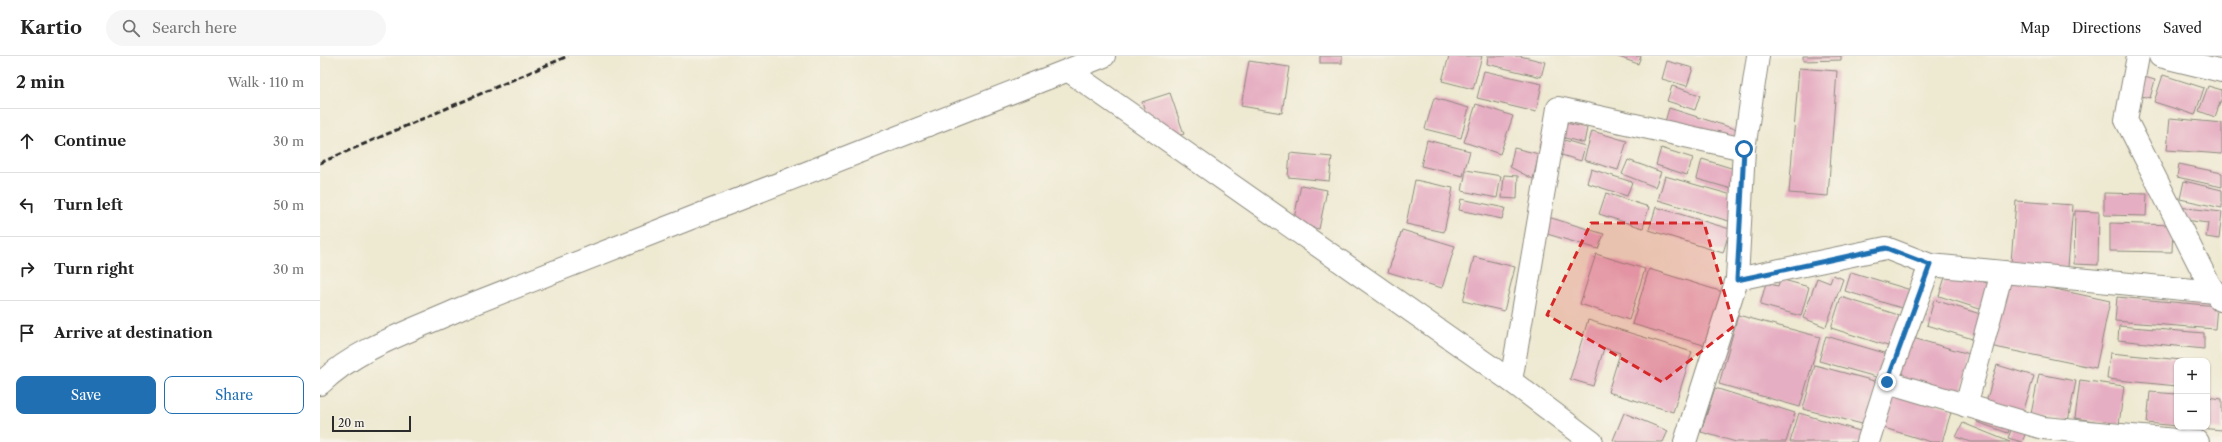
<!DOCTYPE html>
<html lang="en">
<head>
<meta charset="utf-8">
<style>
	:root { --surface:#fff; --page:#f6f6f6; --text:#222; --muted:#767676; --line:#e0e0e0; --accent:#1f6fb2 }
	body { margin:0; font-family:"Libre Caslon Text",serif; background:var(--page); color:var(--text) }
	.controls { position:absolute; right:12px; bottom:12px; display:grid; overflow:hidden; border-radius:8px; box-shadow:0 1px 3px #0004 }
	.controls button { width:36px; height:36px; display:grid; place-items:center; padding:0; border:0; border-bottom:1px solid var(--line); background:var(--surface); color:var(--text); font:20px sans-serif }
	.scale { position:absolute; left:12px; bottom:10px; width:79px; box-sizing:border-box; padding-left:4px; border:2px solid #2b2b2b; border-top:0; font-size:11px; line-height:14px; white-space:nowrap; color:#2b2b2b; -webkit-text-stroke:3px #f7f3e8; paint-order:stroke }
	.stop { position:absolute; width:12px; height:12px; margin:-9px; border:3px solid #1f6fb2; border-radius:50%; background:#fff }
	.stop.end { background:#1f6fb2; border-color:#fff; box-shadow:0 1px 4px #0008 }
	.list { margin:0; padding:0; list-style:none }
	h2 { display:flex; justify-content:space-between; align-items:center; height:52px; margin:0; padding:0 16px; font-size:17px }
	h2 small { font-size:13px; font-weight:400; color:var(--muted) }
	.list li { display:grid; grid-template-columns:26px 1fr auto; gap:12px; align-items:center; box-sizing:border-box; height:64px; padding:0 16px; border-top:1px solid var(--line) }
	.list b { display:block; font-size:15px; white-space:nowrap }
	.list em { font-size:13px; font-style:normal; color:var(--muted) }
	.actions { display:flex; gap:8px; padding:12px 16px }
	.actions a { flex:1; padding:9px 0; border:1px solid var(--accent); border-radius:8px; text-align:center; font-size:14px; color:var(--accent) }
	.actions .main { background:var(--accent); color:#fff }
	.icon { flex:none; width:22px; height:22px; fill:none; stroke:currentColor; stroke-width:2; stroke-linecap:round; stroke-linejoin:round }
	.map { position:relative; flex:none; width:1902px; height:386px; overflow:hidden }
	header { display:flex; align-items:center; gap:24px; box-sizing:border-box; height:56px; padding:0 20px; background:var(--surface); border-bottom:1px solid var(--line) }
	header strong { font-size:19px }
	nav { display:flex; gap:22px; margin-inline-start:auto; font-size:14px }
	.search { width:280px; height:36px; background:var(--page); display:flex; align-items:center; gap:10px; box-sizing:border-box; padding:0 14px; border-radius:22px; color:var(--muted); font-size:15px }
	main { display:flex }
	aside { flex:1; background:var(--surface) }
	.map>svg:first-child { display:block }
</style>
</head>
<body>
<header>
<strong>Kartio</strong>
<div class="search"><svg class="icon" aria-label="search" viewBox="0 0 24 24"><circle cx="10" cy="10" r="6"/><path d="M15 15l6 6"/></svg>Search here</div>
<nav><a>Map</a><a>Directions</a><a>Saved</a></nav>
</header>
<main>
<aside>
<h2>2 min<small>Walk · 110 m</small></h2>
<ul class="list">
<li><svg class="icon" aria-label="ahead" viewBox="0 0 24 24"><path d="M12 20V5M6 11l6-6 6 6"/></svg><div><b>Continue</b></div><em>30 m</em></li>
<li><svg class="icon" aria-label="left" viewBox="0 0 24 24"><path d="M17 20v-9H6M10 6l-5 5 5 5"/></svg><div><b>Turn left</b></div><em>50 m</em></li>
<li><svg class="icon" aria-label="right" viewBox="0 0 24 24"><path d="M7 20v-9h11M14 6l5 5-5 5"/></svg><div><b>Turn right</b></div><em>30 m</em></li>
<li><svg class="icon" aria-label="arrive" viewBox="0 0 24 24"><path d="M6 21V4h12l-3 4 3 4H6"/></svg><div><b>Arrive at destination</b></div></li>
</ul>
<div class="actions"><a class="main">Save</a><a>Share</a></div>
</aside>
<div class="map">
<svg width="1902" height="386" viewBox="0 0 1902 386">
	<rect width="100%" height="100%" fill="#f7f3e8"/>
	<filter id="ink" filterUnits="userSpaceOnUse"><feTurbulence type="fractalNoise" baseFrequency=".025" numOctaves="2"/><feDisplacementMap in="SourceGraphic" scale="8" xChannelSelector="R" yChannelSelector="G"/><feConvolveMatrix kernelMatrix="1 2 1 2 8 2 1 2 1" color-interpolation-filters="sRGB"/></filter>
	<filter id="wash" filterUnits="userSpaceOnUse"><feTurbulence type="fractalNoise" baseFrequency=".012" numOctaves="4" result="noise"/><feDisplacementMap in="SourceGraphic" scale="16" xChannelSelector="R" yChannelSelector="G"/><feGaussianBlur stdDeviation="0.9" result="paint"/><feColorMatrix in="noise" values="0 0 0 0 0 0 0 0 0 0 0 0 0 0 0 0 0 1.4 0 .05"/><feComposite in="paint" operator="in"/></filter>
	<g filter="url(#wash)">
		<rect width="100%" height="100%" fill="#eee9d1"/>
		<g id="blocks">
			<g fill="#e6aec2">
				<rect x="1000" y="0" width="22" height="7"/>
				<path d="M1129 0H1162L1153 33 1122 25Z"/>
				<path d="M1168 0H1200L1225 6 1221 21 1167 8Z"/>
				<path d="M1296 0H1321L1318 8Z"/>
				<path d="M1483 0H1521V4L1483 5Z"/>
				<path d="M929 5 969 11 962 57 921 50Z"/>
				<path d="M1347 5 1373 12 1367 30 1342 23Z"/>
				<path d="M1479 12 1517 15 1508 140 1469 137Z"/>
				<path d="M1164 15 1222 28 1216 56 1157 42Z"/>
				<path d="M1814 18 1835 24 1830 42 1809 37Z"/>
				<path d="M1843 19 1884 32 1875 59 1834 46Z"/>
				<path d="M1352 30 1380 39 1375 54 1347 45Z"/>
				<path d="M1888 30 1902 34V41L1895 61 1879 55Z"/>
				<path d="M850 37 864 78 836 87 822 46Z"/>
				<path d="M1114 42 1149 52 1141 82 1105 73Z"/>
				<path d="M1156 48 1193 60 1180 98 1144 86Z"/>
				<path d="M1349 52 1425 76 1420 90 1345 66Z"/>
				<path d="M1850 62 1902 67V98L1847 94Z"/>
				<path d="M1230 63 1267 72 1264 87 1226 77Z"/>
				<path d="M1272 75 1307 85 1298 114 1264 104Z"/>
				<path d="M1223 78 1265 90 1261 105 1219 92Z"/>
				<path d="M1107 84 1150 95 1143 120 1101 110Z"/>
				<path d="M1194 92 1219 98 1213 123 1190 111Z"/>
				<path d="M1341 92 1373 102 1367 119 1336 109Z"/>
				<path d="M970 97 1012 101 1009 125 968 121Z"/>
				<path d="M1382 103 1424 116 1419 135 1377 123Z"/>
				<path d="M1308 104 1341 116 1335 131 1302 118Z"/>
				<path d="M1859 108 1902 117V131L1857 121Z"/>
				<path d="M1271 113 1312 126 1307 140 1267 127Z"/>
				<path d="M1146 114 1181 120 1177 142 1142 135Z"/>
				<path d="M1184 119 1198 120 1197 143 1182 142Z"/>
				<path d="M1345 120 1419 141 1412 166 1338 144Z"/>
				<path d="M1095 124 1133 132 1124 176 1086 168Z"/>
				<path d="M1864 125 1902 134V152L1860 143Z"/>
				<path d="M981 129 1007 134 999 173 973 167Z"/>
				<path d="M1286 137 1329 151 1323 172 1279 158Z"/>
				<path d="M1784 137 1827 138 1826 160 1784 159Z"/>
				<path d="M1141 143 1185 152 1182 163 1139 154Z"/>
				<path d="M1696 145 1753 149 1748 211 1691 206Z"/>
				<path d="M1336 151 1410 173 1403 197 1329 174Z"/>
				<path d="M1858 151 1902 156 1899 183 1886 181 1888 167 1857 163Z"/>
				<path d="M1755 155 1779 156 1778 209 1754 208Z"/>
				<path d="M1215 157 1284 178 1278 193 1210 173Z"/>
				<path d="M1790 167 1853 169 1852 196 1790 195Z"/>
				<path d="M1082 174 1135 190 1122 232 1068 216Z"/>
				<path d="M1276 198 1325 213 1309 264 1260 248Z"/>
				<path d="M1154 201 1195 211 1184 255 1143 245Z"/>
				<path d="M1329 213 1403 236 1387 290 1312 268Z"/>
				<path d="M1627 215 1674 229 1666 255 1619 240Z"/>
				<path d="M1531 216 1591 234 1585 253 1525 235Z"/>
				<path d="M1513 219 1523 223 1506 271 1483 262 1497 222 1510 227Z"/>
				<path d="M1685 222 1790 245 1776 312 1670 290Z"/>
				<path d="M1460 223 1489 231 1481 260 1440 249 1446 227 1458 230Z"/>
				<path d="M1521 241 1585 261 1574 292 1511 272Z"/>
				<path d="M1797 241 1897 250 1895 273 1795 265Z"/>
				<path d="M1614 244 1667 260 1659 285 1607 269Z"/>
				<path d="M1418 259 1500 281 1480 351 1399 328Z"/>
				<path d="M1268 264 1372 296 1353 356 1288 336 1300 297 1284 292 1273 330 1250 323Z"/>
				<path d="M1799 270 1884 277V293L1798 284Z"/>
				<path d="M1582 279 1653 299 1640 341 1570 320Z"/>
				<path d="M1506 280 1568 298 1560 322 1499 305Z"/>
				<path d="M1790 297 1862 304 1857 305V330L1787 323Z"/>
				<path d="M1495 309 1558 326 1546 369 1483 353Z"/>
				<path d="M1677 309 1714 320 1703 357 1666 346Z"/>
				<path d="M1719 318 1756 325 1748 365 1711 358Z"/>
				<path d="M1760 324 1804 330 1799 369 1755 362Z"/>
				<path d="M1395 332 1475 357 1466 386H1416L1381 376Z"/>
				<path d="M1566 333 1632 353 1622 386H1611L1554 369Z"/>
				<path d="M1830 336 1857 338V370L1827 367Z"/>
				<path d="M1887 341 1902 343V374L1878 372 1887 371Z"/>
				<path d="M1662 352 1693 363 1688 377 1657 366Z"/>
				<path d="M1304 357 1348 375 1343 386H1298L1293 384Z"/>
				<path d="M1479 357 1553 379 1551 386H1470Z"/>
				<path d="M1696 362 1710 367 1702 386 1688 382Z"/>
				<path d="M1643 367 1690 386H1650L1636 381Z"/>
			</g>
		</g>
	</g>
	<g filter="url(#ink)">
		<use href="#blocks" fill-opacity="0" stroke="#8c8a7e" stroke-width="1"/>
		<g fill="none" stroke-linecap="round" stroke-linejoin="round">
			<g stroke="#8c8a7e" stroke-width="24">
				<g id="street">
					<path d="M1818 0 1806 64 1888 226 1900 244"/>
					<path d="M1840 0 1902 15"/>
					<path d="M1417 223 1566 192 1610 209"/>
					<path d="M1191 325 1238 52 1424 93"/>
					<path d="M1646 350 1682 216"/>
					<path d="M1365 386 1417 223 1424 93 1438 0"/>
					<path d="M1548 386 1567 326"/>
					<path d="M1878 386 1723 372 1567 326 1610 209 1895 236"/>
				</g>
			</g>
			<g stroke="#8c8a7e" stroke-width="24">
				<path id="secondary" d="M749 15 1191 325 1272 386"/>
			</g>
			<g stroke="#8c8a7e" stroke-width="24">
				<path id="highway" d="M0 328C38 291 94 274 142 252L784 0"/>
			</g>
			<use href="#street" stroke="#fff" stroke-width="22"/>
			<use href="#secondary" stroke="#fff" stroke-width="22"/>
			<use href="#highway" stroke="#fff" stroke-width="22"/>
			<path stroke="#2b2b2b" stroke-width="3" stroke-dasharray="6 3" stroke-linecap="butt" d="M0 107 248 0"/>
		</g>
	</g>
	<g fill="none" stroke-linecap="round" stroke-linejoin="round" filter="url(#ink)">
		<path stroke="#1f6fb2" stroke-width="5" d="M1424 93 1417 224 1566 192 1610 209 1567 326"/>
	</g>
	<path fill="#d62828" fill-opacity="0.2" stroke="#d62828" stroke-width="3" stroke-dasharray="8 5" stroke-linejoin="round" d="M1271 167H1384L1414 270 1342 326 1227 259Z"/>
</svg>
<div class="controls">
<button>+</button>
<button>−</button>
</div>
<div class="scale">20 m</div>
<div class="stop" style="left:1424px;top:93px"></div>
<div class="stop end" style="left:1567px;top:326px"></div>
</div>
</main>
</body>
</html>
